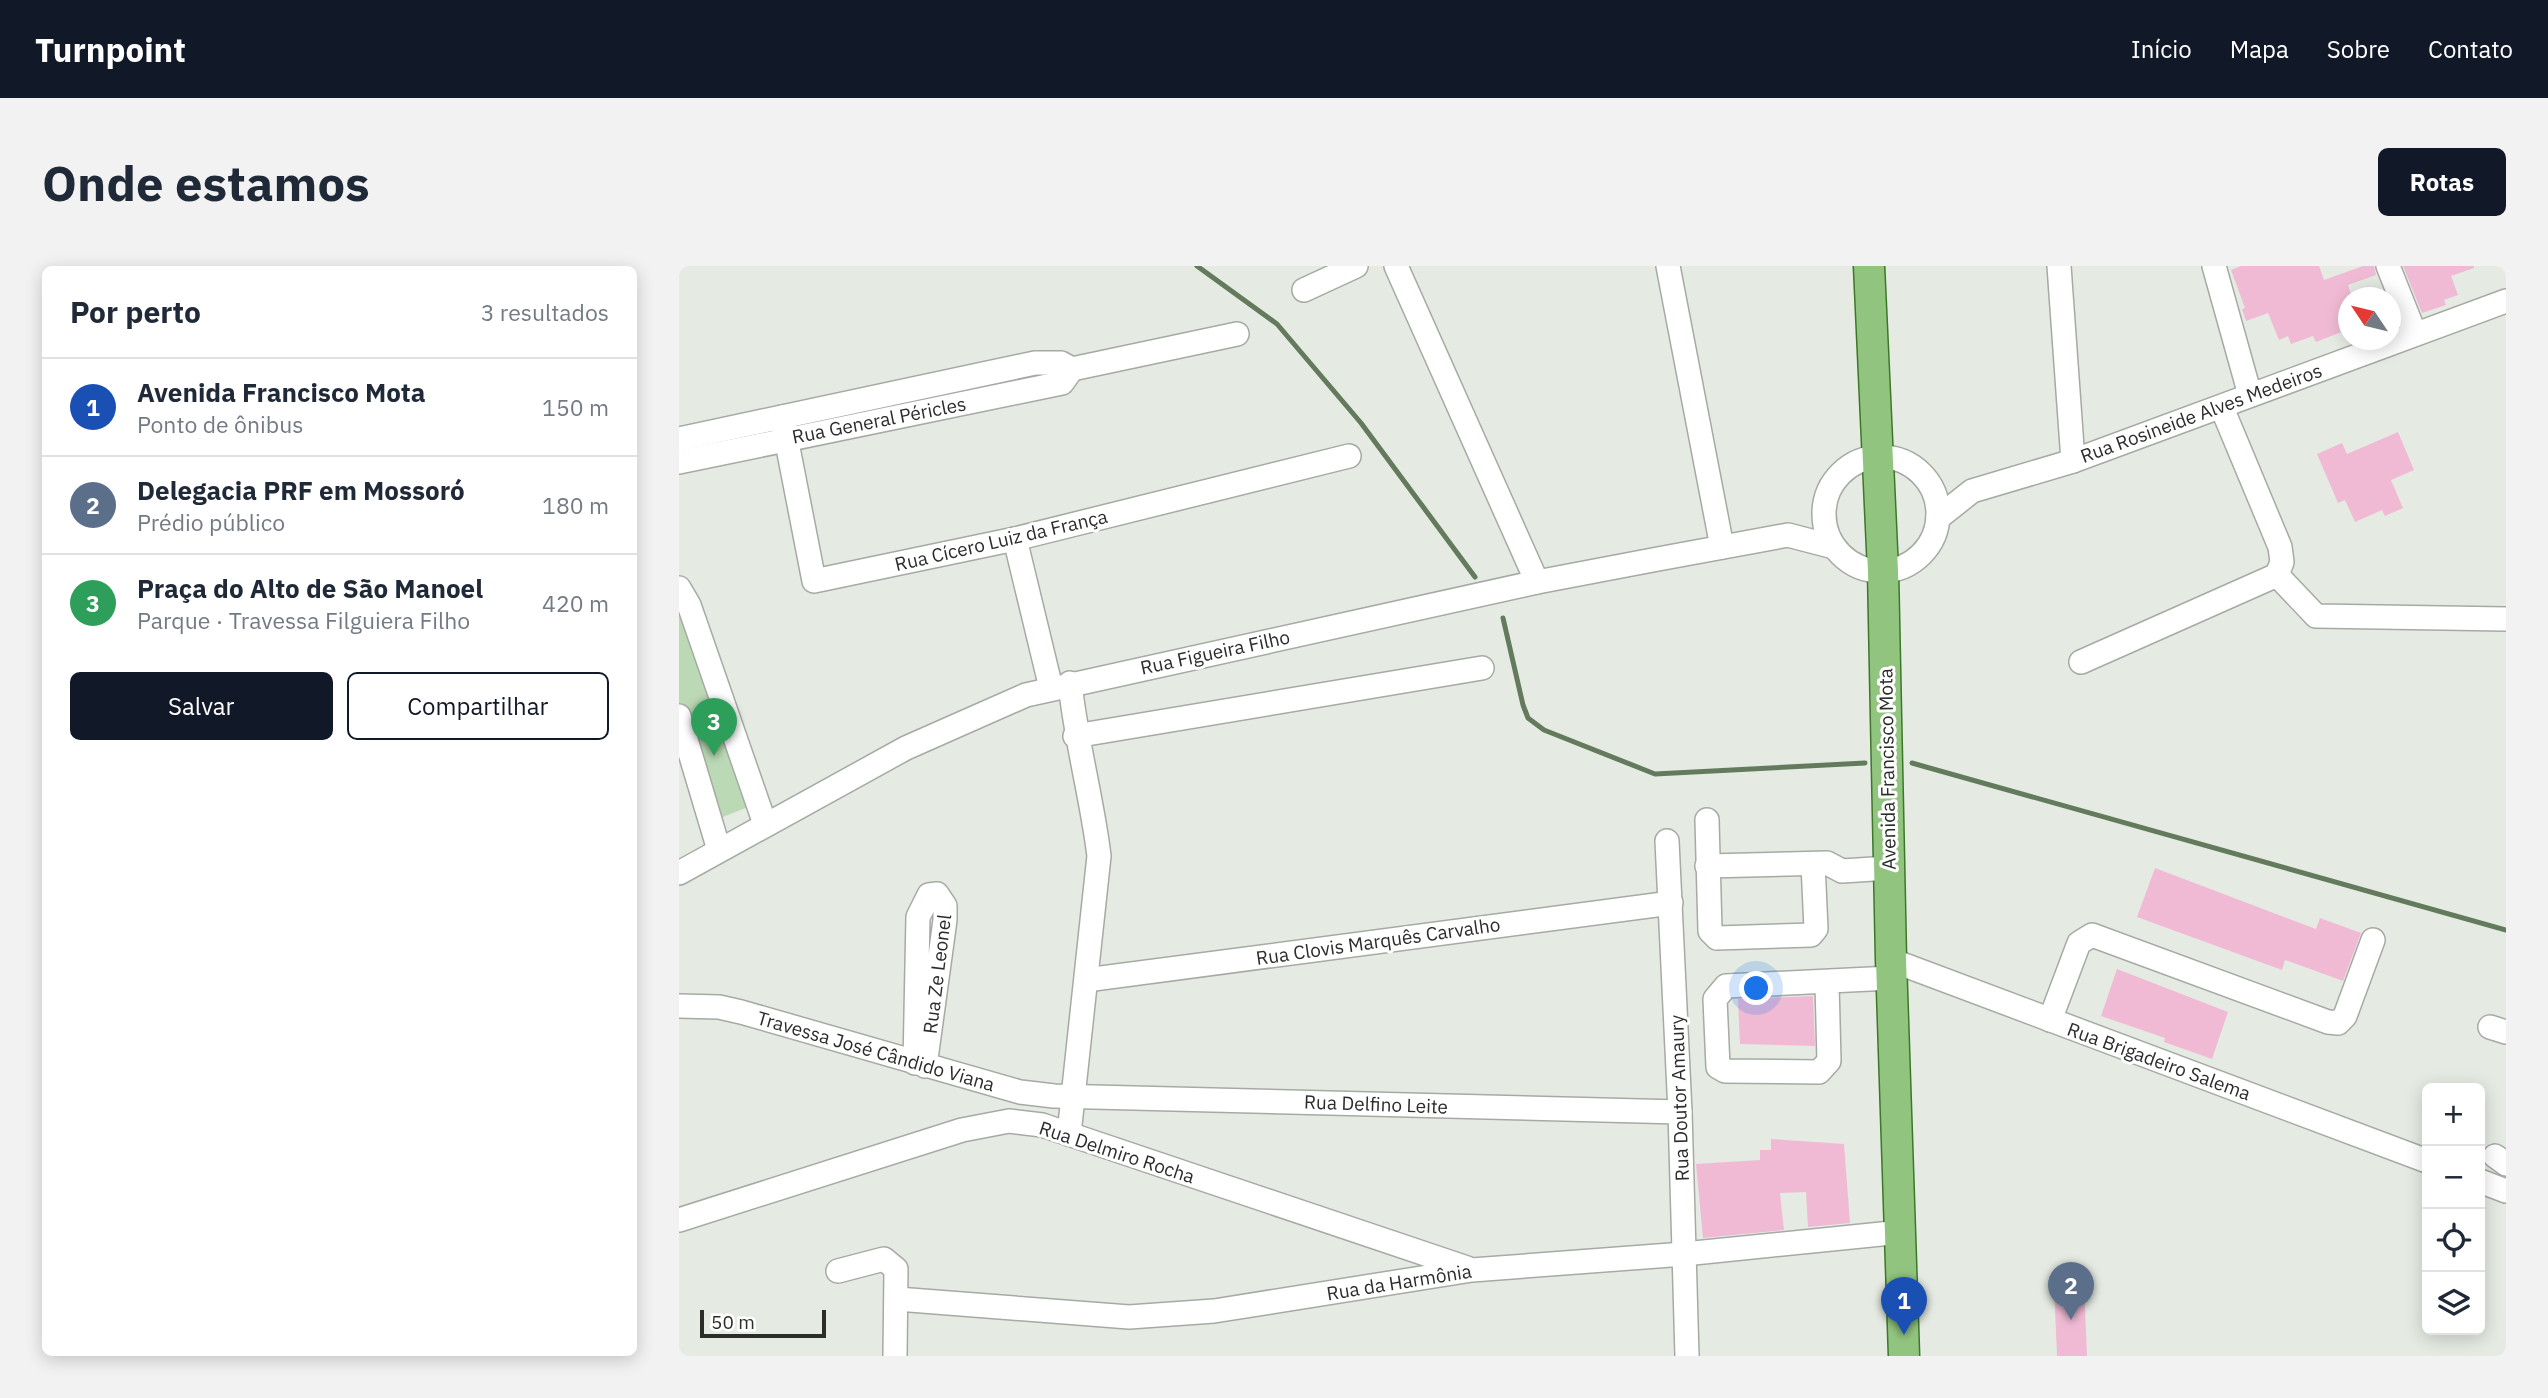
<!DOCTYPE html>
<html lang="pt">
<head>
<meta charset="utf-8">
<style>
	:root { --surface:#fff; --page:#f2f2f3; --text:#1f2937; --muted:#747a83; --line:#e0e1e3; --accent:#111827 }
	body { margin:0; font-family:"IBM Plex Sans",sans-serif; background:var(--page); color:var(--text) }
	.controls { position:absolute; right:21px; bottom:21px; display:grid; overflow:hidden; border-radius:10px; box-shadow:0 4px 18px #0003 }
	.controls button { width:63px; height:63px; display:grid; place-items:center; padding:0; border:0; border-bottom:2px solid var(--line); background:var(--surface); color:var(--text); font:35px sans-serif }
	.compass { position:absolute; left:1659px; top:21px; width:63px; height:63px; border-radius:50%; background:var(--surface); box-shadow:0 4px 18px #0003; rotate:305deg }
	.scale { position:absolute; left:21px; bottom:18px; width:126px; box-sizing:border-box; padding-left:7px; border:4px solid #2a2d2a; border-top:0; font-size:19px; line-height:24px; white-space:nowrap; color:#2a2d2a; -webkit-text-stroke:5px #fff; paint-order:stroke }
	.you { position:absolute; left:1078px; top:723px; width:24px; height:24px; margin:-18px; border:5px solid #fff; border-radius:50%; background:#1a73e8; box-shadow:0 0 0 10px #1a73e833 }
	.badge { display:grid; place-items:center; width:46px; height:46px; border-radius:50%; background:var(--accent); color:#fff; font-size:23px; font-weight:700 }
	.pin { position:absolute; translate:-50% -58px; filter:drop-shadow(0 2px 4px #0008) }
	.pin::after { content:''; position:absolute; top:37px; width:24px; height:21px; background:inherit; clip-path:polygon(0 0,100% 0,50% 100%) }
	.list { margin:0; padding:0; list-style:none }
	h2 { display:flex; justify-content:space-between; align-items:center; height:91px; margin:0; padding:0 28px; font-size:30px }
	h2 small { font-size:23px; font-weight:400; color:var(--muted) }
	.list li { display:grid; grid-template-columns:46px 1fr auto; gap:21px; align-items:center; box-sizing:border-box; height:98px; padding:0 28px; border-top:2px solid var(--line) }
	.list b { display:block; font-size:26px; white-space:nowrap }
	.list p { margin:0; font-size:23px; white-space:nowrap; color:var(--muted) }
	.list em { font-size:23px; font-style:normal; color:var(--muted) }
	.actions { display:flex; gap:14px; padding:21px 28px }
	.actions a { flex:1; padding:16px 0; border:2px solid var(--accent); border-radius:10px; text-align:center; font-size:24px; color:var(--accent) }
	.actions .main { background:var(--accent); color:#fff }
	.icon { flex:none; width:38px; height:38px; fill:none; stroke:currentColor; stroke-width:2; stroke-linecap:round; stroke-linejoin:round }
	.map { position:relative; flex:none; width:1827px; height:1090px; overflow:hidden; border-radius:10px }
	header { display:flex; align-items:center; gap:42px; box-sizing:border-box; height:98px; padding:0 35px; background:var(--accent); color:#fff }
	header strong { font-size:33px }
	nav { display:flex; gap:38px; margin-inline-start:auto; font-size:24px }
	.intro { display:flex; align-items:center; justify-content:space-between; box-sizing:border-box; height:168px; padding:0 42px }
	h1 { margin:0; font-size:49px }
	.button { padding:18px 32px; border-radius:10px; background:var(--accent); color:#fff; font-size:24px; font-weight:700 }
	main { display:flex; gap:42px; padding:0 42px }
	aside { flex:1; background:var(--surface); border-radius:10px; box-shadow:0 4px 18px #0003 }
	.map>svg:first-child { display:block }
</style>
</head>
<body>
<header>
<strong>Turnpoint</strong>
<nav><a>Início</a><a>Mapa</a><a>Sobre</a><a>Contato</a></nav>
</header>
<div class="intro"><h1>Onde estamos</h1><a class="button">Rotas</a></div>
<main>
<aside>
<h2>Por perto<small>3 resultados</small></h2>
<ul class="list">
<li><span class="badge" style="background:#1a4fb4">1</span><div><b>Avenida Francisco Mota</b><p>Ponto de ônibus</p></div><em>150 m</em></li>
<li><span class="badge" style="background:#5c6f8a">2</span><div><b>Delegacia PRF em Mossoró</b><p>Prédio público</p></div><em>180 m</em></li>
<li><span class="badge" style="background:#2e9e5b">3</span><div><b>Praça do Alto de São Manoel</b><p>Parque · Travessa Filguiera Filho</p></div><em>420 m</em></li>
</ul>
<div class="actions"><a class="main">Salvar</a><a>Compartilhar</a></div>
</aside>
<div class="map">
<svg width="1827" height="1090" viewBox="0 0 1827 1090">
	<rect width="100%" height="100%" fill="#e5ebe3"/>
	<path fill="#bbd9b4" d="M0 337 69 541 39 553 0 438Z"/>
	<g fill="none" stroke-linecap="round" stroke-linejoin="round">
		<g stroke="#637b5c" stroke-width="5">
			<path d="M518 0 598 58 682 157 796 311"/>
			<path d="M824 352 844 439 849 452 865 464 976 508 1186 497"/>
			<path d="M1233 497 1827 664"/>
		</g>
	</g>
	<g fill="#f0bad4">
		<path d="M1562 0H1640L1645 14 1684 0H1695L1697 9 1669 19 1673 32H1670V55L1662 58 1665 65 1637 76 1634 70 1612 78 1609 70 1600 74 1589 47 1567 55 1563 43 1566 42 1552 4Z"/>
		<path d="M1724 0H1795V2L1772 10 1779 29 1765 34 1767 39 1743 47Z"/>
		<path d="M1719 166 1735 204 1712 214 1724 242 1706 250 1703 244 1676 256 1666 234 1659 237 1638 188 1663 177 1668 188Z"/>
		<path d="M1476 602 1637 663 1641 652 1682 667 1664 715 1606 694 1603 704 1458 651Z"/>
		<path d="M1438 703 1549 746 1533 793 1485 776 1486 772 1422 750Z"/>
		<path d="M1134 730 1136 780 1061 778 1059 733Z"/>
		<path d="M1092 873 1165 878 1171 957 1129 961 1127 926 1101 927 1105 964 1024 972 1017 898 1081 894V884H1092Z"/>
		<path d="M1405 1017 1408 1090H1378L1375 1019Z"/>
	</g>
	<g fill="none" stroke-linecap="round" stroke-linejoin="round">
		<g stroke="#a5aba4" stroke-width="26">
			<g id="minor">
				<path d="M717 0 858 316"/>
				<path d="M989 0 1043 281"/>
				<path d="M1380 0 1394 195"/>
				<path d="M1535 0 1571 129"/>
				<path d="M1709 0 1736 68"/>
				<path d="M625 24 677 0"/>
				<path d="M103 151 135 315 336 273 670 190"/>
				<path d="M0 173 356 97H382L393 103 558 68"/>
				<circle cx="1202" cy="248" r="57"/>
				<path d="M0 196 383 117 393 103"/>
				<path d="M1259 252 1293 225 1394 195 1827 35"/>
				<path d="M336 273 372 422"/>
				<path d="M1598 309 1637 350 1827 353"/>
				<path d="M0 322 10 339 86 558"/>
				<path d="M1402 396 1598 309 1603 296 1601 281 1543 142"/>
				<path d="M0 450 40 584"/>
				<path d="M396 470 803 402"/>
				<path d="M1028 554 1031 665 1038 672 1132 669 1137 663 1134 598"/>
				<path d="M988 575 1001 846 1008 1090"/>
				<path d="M1028 600 1148 597 1163 605 1210 602"/>
				<path d="M0 607 227 482 347 429 858 316 979 293 1109 269 1155 281"/>
				<path d="M1212 694 1748 895"/>
				<path d="M407 714 992 637"/>
				<path d="M1148 717 1150 795 1140 806 1046 805 1039 801 1036 733 1047 720 1212 712"/>
				<path d="M0 740 40 741 62 746 341 826 375 830 1001 846"/>
				<path d="M1371 754 1400 677 1413 669 1649 756 1659 757 1666 750 1694 674"/>
				<path d="M1811 761 1827 766"/>
				<path d="M236 797 239 651 250 629 258 628 266 640V654L246 800"/>
				<path d="M390 868 420 590C413 532 397 476 391 417"/>
				<path d="M1816 890 1827 898"/>
				<path d="M1801 915 1827 925"/>
				<path d="M0 954 283 864 330 855 363 859 788 1002"/>
				<path d="M159 1005 205 993 217 1003 216 1090"/>
				<path d="M218 1033 450 1051 535 1045 793 1004 1005 988 1222 966"/>
			</g>
		</g>
		<g stroke="#3d772a" stroke-width="33">
			<path id="major" d="M1190 0 1204 305 1212 694 1225 1090"/>
		</g>
		<use href="#minor" stroke="#fff" stroke-width="23"/>
		<use href="#major" stroke="#91c57f" stroke-width="30"/>
	</g>
	<g text-anchor="middle" dominant-baseline="central" stroke-width="6" stroke-linejoin="round" paint-order="stroke">
		<g font-size="19" fill="#2a2d2a" stroke="#fff">
			<text transform="translate(1522 147) rotate(-20)">Rua Rosineide Alves Medeiros</text>
			<text transform="translate(200 154) rotate(-11)">Rua General Péricles</text>
			<text transform="translate(322 274) rotate(-13)">Rua Cícero Luiz da França</text>
			<text transform="translate(536 386) rotate(-12)">Rua Figueira Filho</text>
			<text transform="translate(1208 503) rotate(-91)">Avenida Francisco Mota</text>
			<text transform="translate(699 675) rotate(-8)">Rua Clovis Marquês Carvalho</text>
			<text transform="translate(258 708) rotate(-83)">Rua Ze Leonel</text>
			<text transform="translate(197 785) rotate(16)">Travessa José Cândido Viana</text>
			<text transform="translate(1480 795) rotate(20)">Rua Brigadeiro Salema</text>
			<text transform="translate(1000 832) rotate(-92)">Rua Doutor Amaury</text>
			<text transform="translate(697 838) rotate(2)">Rua Delfino Leite</text>
			<text transform="translate(438 886) rotate(18)">Rua Delmiro Rocha</text>
			<text transform="translate(720 1016) rotate(-9)">Rua da Harmônia</text>
		</g>
	</g>
</svg>
<div class="controls">
<button>+</button>
<button>−</button>
<button><svg class="icon" aria-label="locate" viewBox="0 0 24 24"><circle cx="12" cy="12" r="6"/><path d="M12 2v4M12 18v4M2 12h4M18 12h4"/></svg></button>
<button><svg class="icon" aria-label="layers" viewBox="0 0 24 24"><path d="M12 4l9 5-9 5-9-5zM3 14l9 5 9-5"/></svg></button>
</div>
<svg class="compass" viewBox="-18 -18 36 36"><path d="M0-13l5 13h-10z" fill="#e53935"/><path d="M0 13l5-13h-10z" fill="#747a83"/></svg>
<div class="scale">50 m</div>
<div class="you"></div>
<div class="pin badge" style="left:1225px;top:1069px;background:#1a4fb4">1</div>
<div class="pin badge" style="left:1392px;top:1054px;background:#5c6f8a">2</div>
<div class="pin badge" style="left:35px;top:490px;background:#2e9e5b">3</div>
</div>
</main>
</body>
</html>
